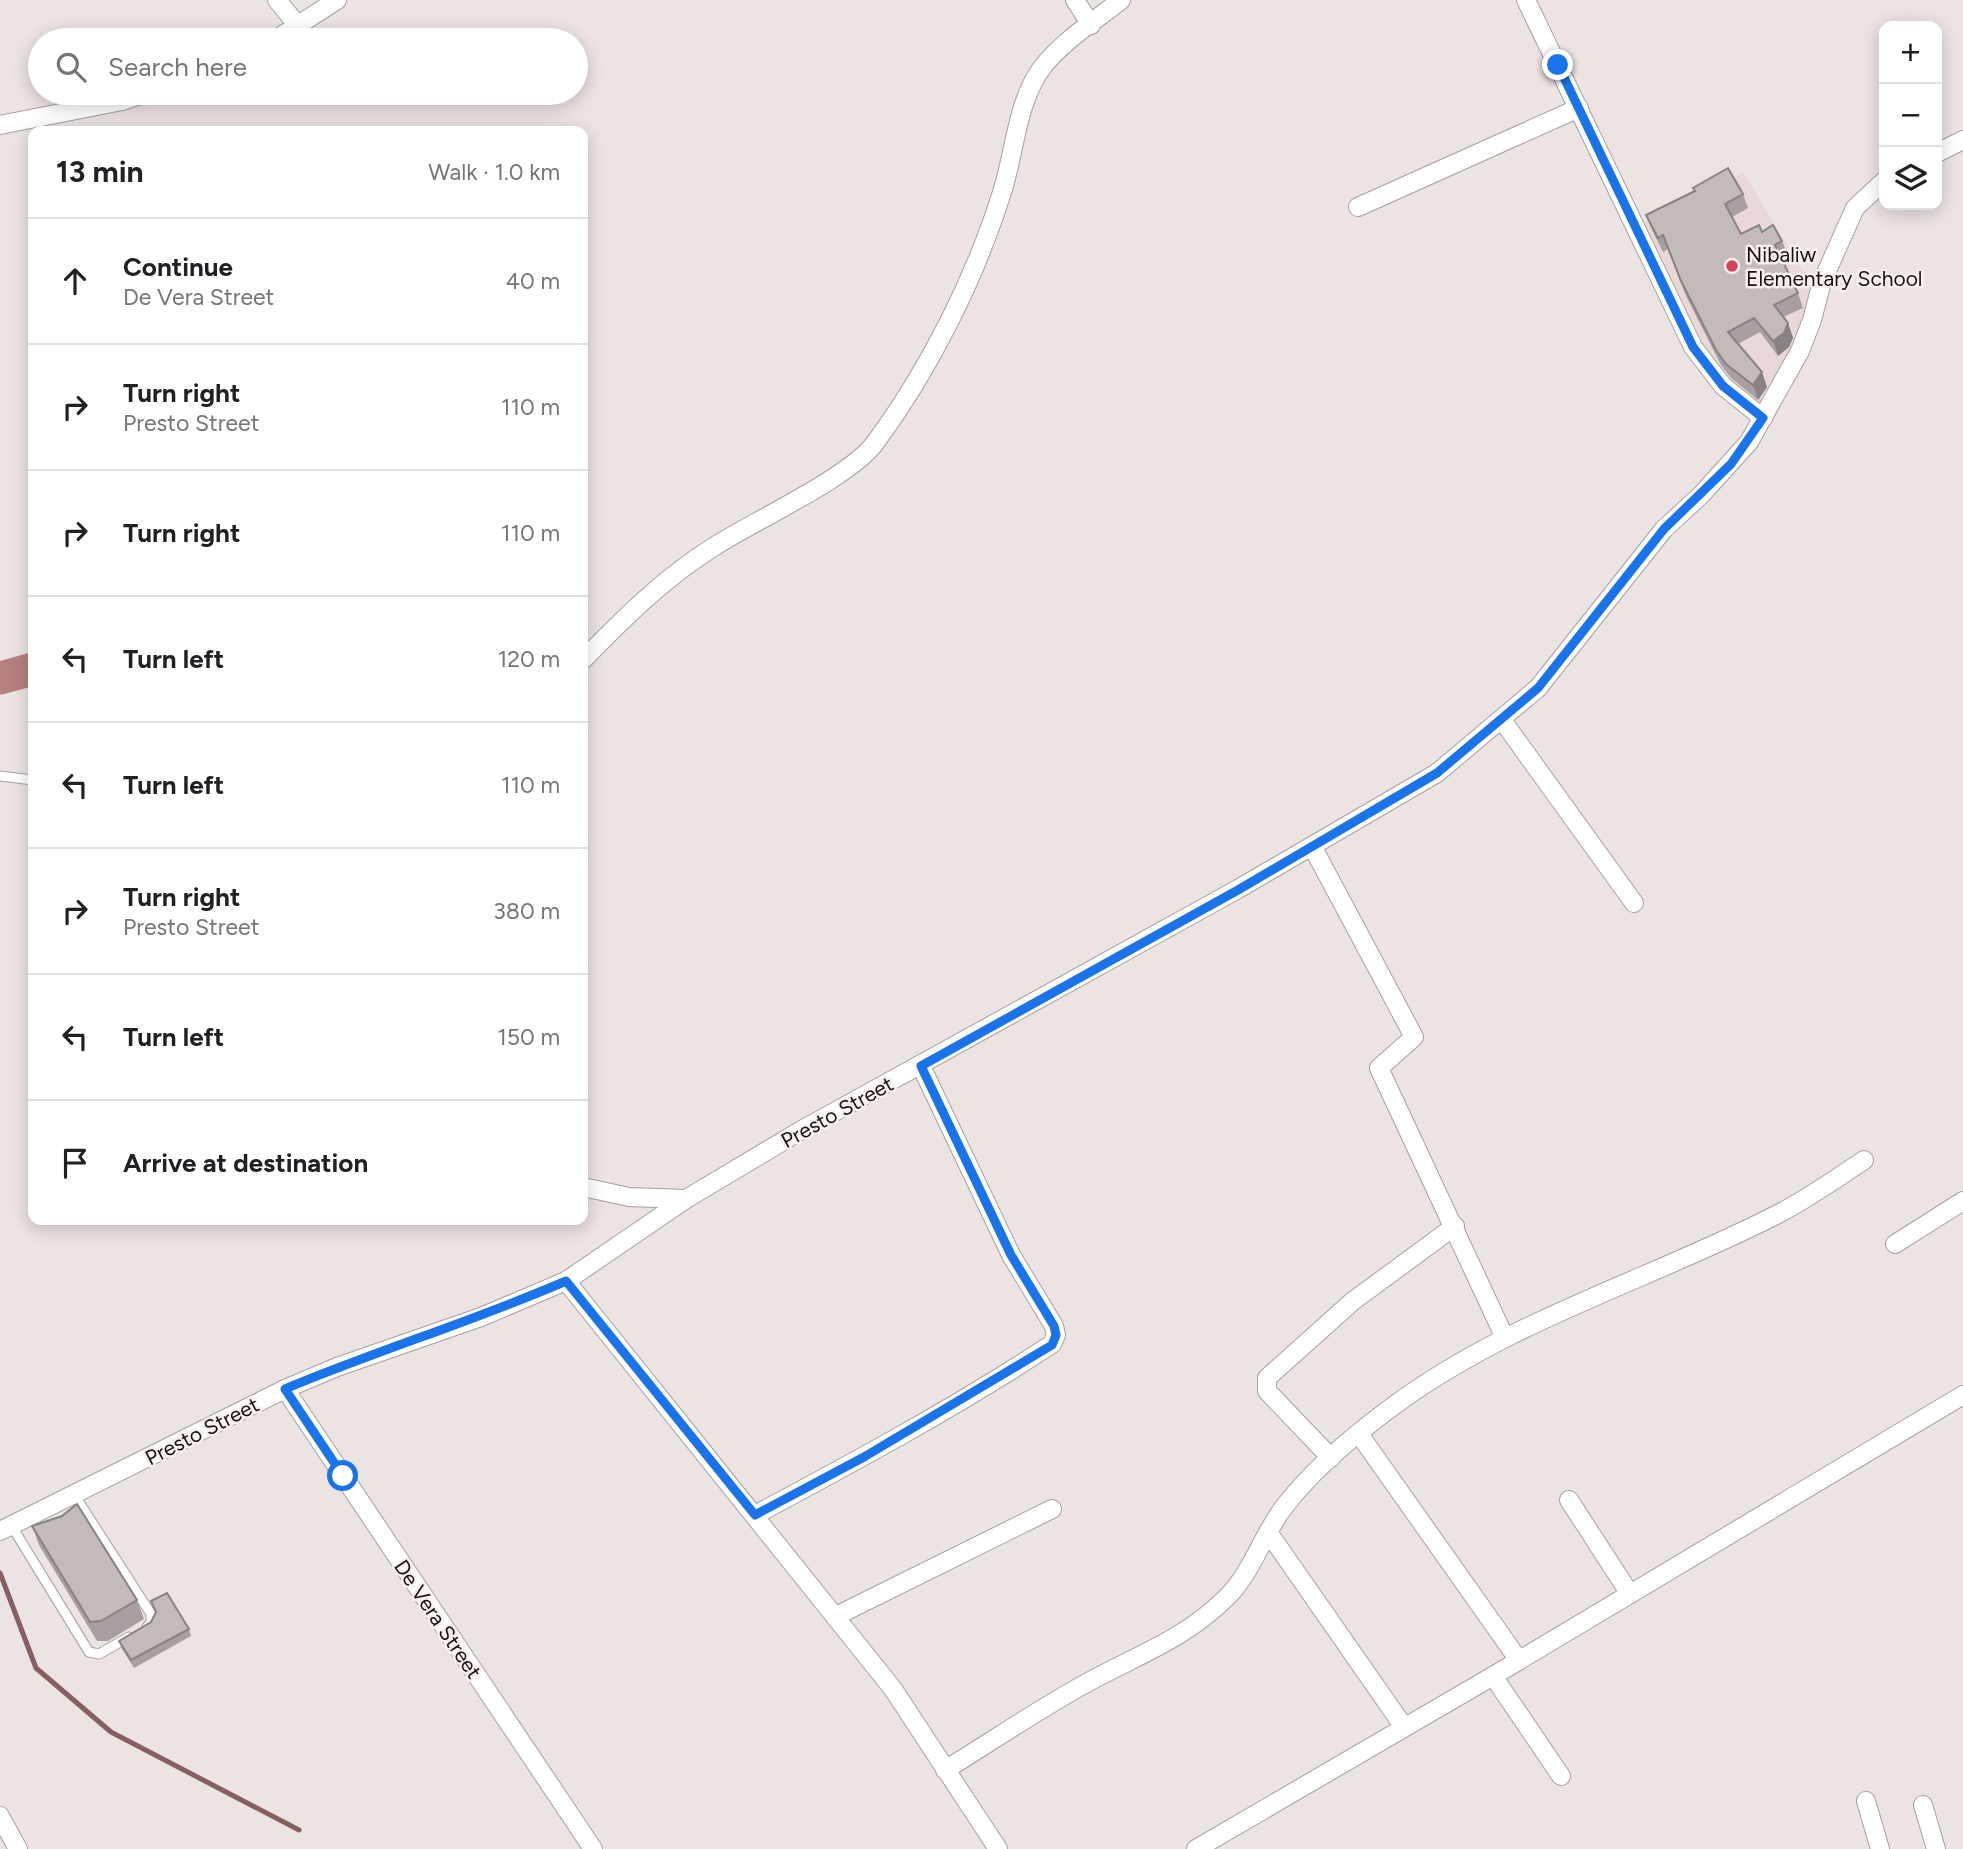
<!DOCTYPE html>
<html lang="en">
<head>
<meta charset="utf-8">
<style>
	:root { --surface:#fff; --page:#f2f2f2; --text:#202124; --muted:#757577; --line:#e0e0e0 }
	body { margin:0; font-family:Figtree,sans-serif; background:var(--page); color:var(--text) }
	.controls { position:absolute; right:21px; top:21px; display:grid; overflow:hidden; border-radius:14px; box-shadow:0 4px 18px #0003 }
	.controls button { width:63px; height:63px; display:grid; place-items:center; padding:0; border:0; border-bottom:2px solid var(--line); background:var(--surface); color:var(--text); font:35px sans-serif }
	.stop { position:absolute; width:21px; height:21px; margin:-16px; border:5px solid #1a73e8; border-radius:50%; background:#fff }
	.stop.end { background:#1a73e8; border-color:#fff; box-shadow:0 2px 7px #0008 }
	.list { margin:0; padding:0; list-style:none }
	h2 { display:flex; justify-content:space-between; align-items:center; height:91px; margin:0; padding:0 28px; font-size:30px }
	h2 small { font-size:23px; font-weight:400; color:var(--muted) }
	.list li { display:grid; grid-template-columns:46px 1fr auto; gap:21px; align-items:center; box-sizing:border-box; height:126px; padding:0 28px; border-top:2px solid var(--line) }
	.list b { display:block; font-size:26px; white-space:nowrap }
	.list p { margin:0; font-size:23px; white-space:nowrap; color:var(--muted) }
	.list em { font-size:23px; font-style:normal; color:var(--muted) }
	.icon { flex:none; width:38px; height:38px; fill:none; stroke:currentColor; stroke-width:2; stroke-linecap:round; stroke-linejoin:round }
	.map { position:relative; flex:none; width:1963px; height:1849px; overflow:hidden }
	.search { position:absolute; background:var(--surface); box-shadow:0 4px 18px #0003; left:28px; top:28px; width:560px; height:77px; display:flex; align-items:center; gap:18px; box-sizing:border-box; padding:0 24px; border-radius:38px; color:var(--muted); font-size:26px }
	.panel { position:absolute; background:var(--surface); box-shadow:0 4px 18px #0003; left:28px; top:126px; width:560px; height:1099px; border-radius:14px }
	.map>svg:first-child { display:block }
</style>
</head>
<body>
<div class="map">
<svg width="1963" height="1849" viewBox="0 0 1963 1849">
	<rect width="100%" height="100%" fill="#ece3e3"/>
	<path fill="#ead7d7" d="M1743 172 1815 293 1804 335 1760 411 1729 388 1681 304 1644 222Z"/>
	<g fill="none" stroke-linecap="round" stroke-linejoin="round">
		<path stroke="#865f60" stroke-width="5" d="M0 1573 36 1668 111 1732 299 1830"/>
		<path stroke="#b68081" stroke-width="33" d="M0 678 33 669"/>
		<g stroke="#a89f9f" stroke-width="11">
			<g id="service">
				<path d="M0 776 33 780"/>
				<path d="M75 1496 151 1614V1623L147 1627"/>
				<path d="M11 1525 89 1652 99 1654 129 1637"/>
			</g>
		</g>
		<g stroke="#a89f9f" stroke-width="20">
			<g id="minor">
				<path d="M277 0 299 27"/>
				<path d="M1075 0 1091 25"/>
				<path d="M1526 0 1693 347 1723 386 1763 418"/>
				<path d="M275 40 337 0"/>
				<path d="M0 125 122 101 147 93"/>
				<path d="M1937 153 1963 140"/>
				<path d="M1358 207 1579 108"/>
				<path d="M583 660C624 618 665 577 715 546 754 521 850 477 875 443 929 370 976 277 1003 189 1015 150 1017 103 1041 69 1062 41 1095 21 1121 0"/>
				<path d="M1502 720 1634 903"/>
				<path d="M1312 846 1414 1037 1379 1068 1505 1338"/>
				<path d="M583 1187 629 1197 686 1199"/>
				<path d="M1895 1244 1963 1201"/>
				<path d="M566 1281 893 1689 998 1849"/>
				<path d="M285 1389 593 1849"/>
				<path d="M1359 1434 1518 1659"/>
				<path d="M1331 1458 1267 1391V1378L1353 1301 1455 1226"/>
				<path d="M1569 1500 1630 1594"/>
				<path d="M755 1515C856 1461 956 1407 1052 1344L1056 1335 1054 1326 1011 1255 921 1066"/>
				<path d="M0 1531 285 1389 337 1367 481 1317 566 1281 686 1199 800 1131 1238 889 1437 773 1538 688 1664 529 1701 495 1749 442 1800 351 1812 320 1822 282 1855 208 1884 181"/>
				<path d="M1268 1532 1404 1727"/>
				<path d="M836 1616 1052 1509"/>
				<path d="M1493 1676 1561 1776"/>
				<path d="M945 1770C994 1740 1043 1706 1094 1679 1143 1653 1187 1637 1227 1597 1251 1573 1262 1538 1281 1511 1311 1470 1355 1434 1396 1404 1512 1319 1652 1279 1778 1214 1809 1198 1836 1179 1864 1160"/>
				<path d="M1866 1801 1880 1849"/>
				<path d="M1923 1805 1936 1849"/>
				<path d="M0 1816 18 1849"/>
				<path d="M1196 1849 1493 1676 1963 1395"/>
			</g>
		</g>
		<use href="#service" stroke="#fff" stroke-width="9"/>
		<use href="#minor" stroke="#fff" stroke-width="18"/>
	</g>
	<g fill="#a8a0a0">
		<path d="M1693 188 1743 194 1748 208 1732 217 1741 234 1762 232 1782 241 1788 255 1782 259 1798 293 1803 308 1783 317 1788 323 1793 338 1789 347 1778 356 1760 332 1738 344 1767 387 1758 400 1731 378 1721 365 1686 296 1668 249 1663 252 1652 230 1646 215 1694 192Z"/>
		<path d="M32 1526 137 1600 144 1619 108 1641H97L39 1545Z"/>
		<path d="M151 1601 189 1629 191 1636 134 1668 122 1649 119 1641 151 1622 156 1613Z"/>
	</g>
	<g fill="#888282">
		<path d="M1788 323 1793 338 1789 347 1778 356 1773 341Z"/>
		<path d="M1762 372 1767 387 1758 400 1753 385Z"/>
	</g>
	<g fill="#c3baba" stroke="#888282" stroke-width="2">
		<path d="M1728 168 1743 194 1725 204 1741 234 1759 225 1762 232 1773 225 1782 241 1775 245 1798 293 1774 305 1788 323 1784 333 1773 341 1754 318 1728 332 1762 372 1753 385 1726 364 1716 350 1681 281 1663 235 1658 238 1646 215 1695 191 1693 188Z"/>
		<path d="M77 1504 137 1600 101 1621 90 1622 32 1526 62 1516Z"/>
		<path d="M167 1593 189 1629 131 1660 119 1641 151 1622 156 1612 151 1601Z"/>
	</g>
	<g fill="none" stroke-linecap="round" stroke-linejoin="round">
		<path stroke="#1a73e8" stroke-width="9" d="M343 1476 285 1389C378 1350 474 1321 566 1281L755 1515 864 1457 1052 1345 1056 1335 1054 1326 1011 1255 921 1066 1238 890 1437 773 1538 688 1664 529 1731 464 1763 418 1723 386 1693 347 1558 65"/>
	</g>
	<circle fill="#d44455" stroke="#faf0f0" stroke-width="2.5" cx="1732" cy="266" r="7"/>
	<g text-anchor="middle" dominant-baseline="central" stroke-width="5" stroke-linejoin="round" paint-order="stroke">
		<g font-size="21" fill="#161313" stroke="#faf0f0" text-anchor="start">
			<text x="1746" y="254">Nibaliw<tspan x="1746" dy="24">Elementary School</tspan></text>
		</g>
		<g font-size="21" fill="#161313" stroke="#faf0f0">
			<text transform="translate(837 1112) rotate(-29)">Presto Street</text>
			<text transform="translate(202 1431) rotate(-27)">Presto Street</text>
			<text transform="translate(438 1619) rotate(56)">De Vera Street</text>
		</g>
	</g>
</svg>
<div class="controls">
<button>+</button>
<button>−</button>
<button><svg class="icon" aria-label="layers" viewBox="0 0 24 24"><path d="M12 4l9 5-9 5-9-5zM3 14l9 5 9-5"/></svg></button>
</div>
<div class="stop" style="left:343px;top:1476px"></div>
<div class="stop end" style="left:1558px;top:65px"></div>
<div class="search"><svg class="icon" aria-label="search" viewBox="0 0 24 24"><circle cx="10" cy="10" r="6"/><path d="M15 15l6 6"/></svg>Search here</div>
<section class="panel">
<h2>13 min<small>Walk · 1.0 km</small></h2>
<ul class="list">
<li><svg class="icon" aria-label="ahead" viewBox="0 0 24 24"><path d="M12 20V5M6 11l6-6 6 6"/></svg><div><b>Continue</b><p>De Vera Street</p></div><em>40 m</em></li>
<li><svg class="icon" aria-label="right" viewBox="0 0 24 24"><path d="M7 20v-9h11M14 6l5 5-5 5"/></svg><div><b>Turn right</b><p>Presto Street</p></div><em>110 m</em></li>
<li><svg class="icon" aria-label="right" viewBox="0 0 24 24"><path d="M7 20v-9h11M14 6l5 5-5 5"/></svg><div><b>Turn right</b></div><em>110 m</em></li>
<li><svg class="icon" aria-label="left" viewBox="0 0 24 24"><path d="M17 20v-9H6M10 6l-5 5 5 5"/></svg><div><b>Turn left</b></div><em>120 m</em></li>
<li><svg class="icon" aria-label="left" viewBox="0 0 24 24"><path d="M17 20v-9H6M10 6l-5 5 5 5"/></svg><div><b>Turn left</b></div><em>110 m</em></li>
<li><svg class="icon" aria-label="right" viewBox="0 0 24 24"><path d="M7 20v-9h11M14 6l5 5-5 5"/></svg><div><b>Turn right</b><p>Presto Street</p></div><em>380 m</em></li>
<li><svg class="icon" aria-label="left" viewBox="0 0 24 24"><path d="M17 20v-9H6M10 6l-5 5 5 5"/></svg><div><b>Turn left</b></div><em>150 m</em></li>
<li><svg class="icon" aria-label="arrive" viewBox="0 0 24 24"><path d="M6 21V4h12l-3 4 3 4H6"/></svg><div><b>Arrive at destination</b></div></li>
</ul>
</section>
</div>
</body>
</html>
